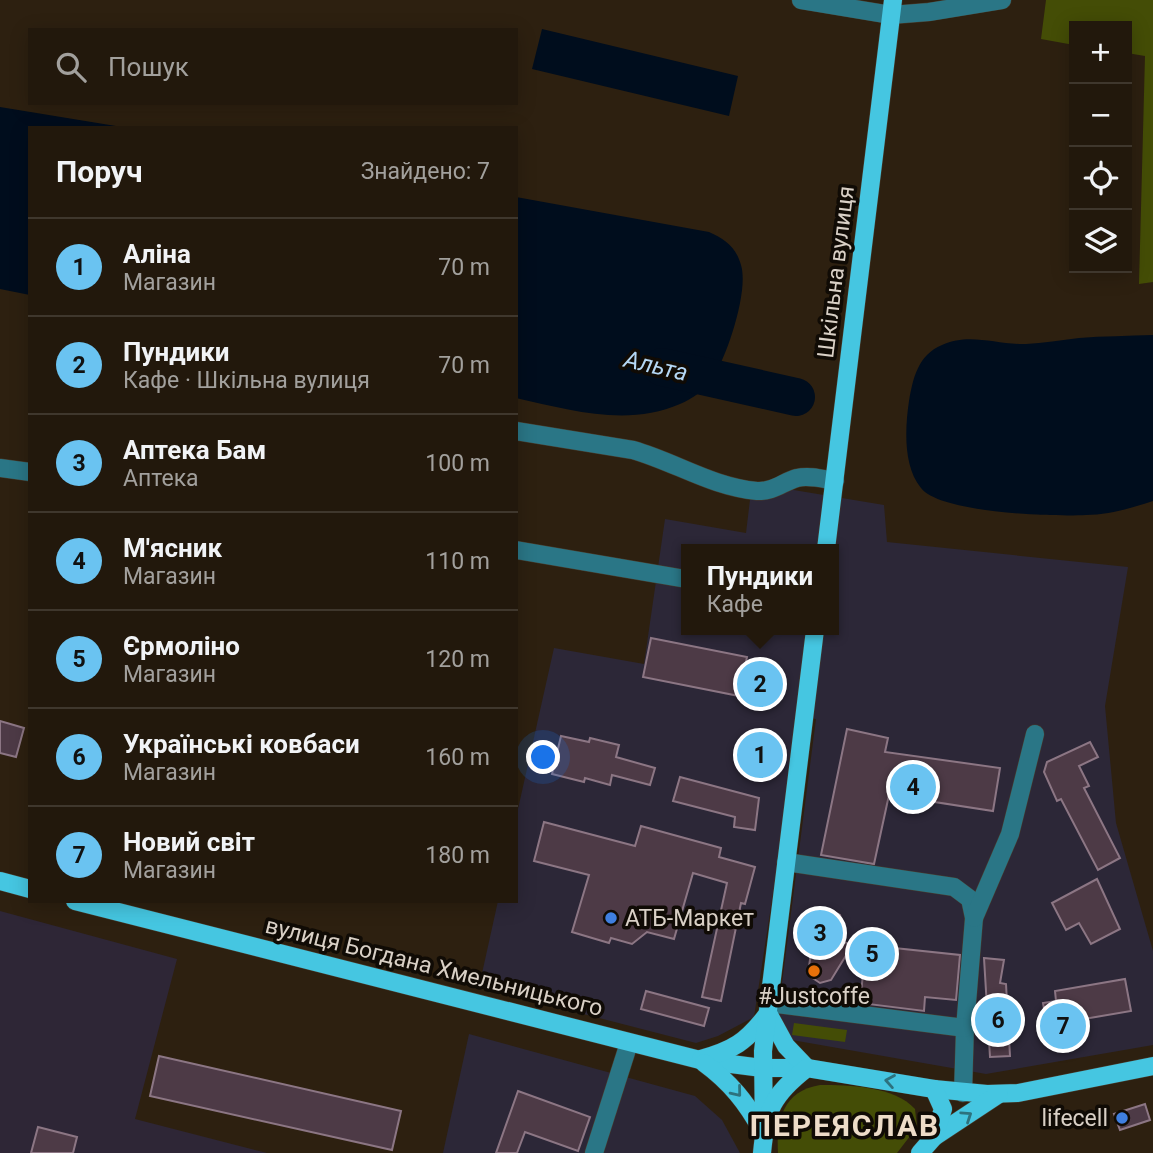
<!DOCTYPE html>
<html lang="uk">
<head>
<meta charset="utf-8">
<style>
	:root { --surface:#22180c; --page:#2e251a; --text:#f1f3f6; --muted:#a2a09d; --line:#3f372d; --accent:#6ac3f1 }
	body { margin:0; font-family:Roboto,sans-serif; background:var(--page); color:var(--text) }
	.controls { position:absolute; right:21px; top:21px; display:grid; overflow:hidden; border-radius:0px; box-shadow:0 4px 18px #0003 }
	.controls button { width:63px; height:63px; display:grid; place-items:center; padding:0; border:0; border-bottom:2px solid var(--line); background:var(--surface); color:var(--text); font:35px sans-serif }
	.you { position:absolute; left:544px; top:758px; width:24px; height:24px; margin:-18px; border:5px solid #fff; border-radius:50%; background:#1a73e8; box-shadow:0 0 0 10px #1a73e833 }
	.badge { display:grid; place-items:center; width:46px; height:46px; border-radius:50%; background:var(--accent); color:#111; font-size:23px; font-weight:700 }
	.pin { position:absolute; translate:-50% -50%; border:4px solid #fff; box-shadow:0 2px 7px #0006 }
	.popup { position:absolute; left:681px; top:544px; width:158px; height:91px; box-sizing:border-box; display:grid; place-content:center; border-radius:0px; background:var(--surface); filter:drop-shadow(0 2px 5px #0005); font-size:23px; white-space:nowrap; color:var(--muted) }
	.popup b { font-size:26px; color:var(--text) }
	.popup::after { content:''; position:absolute; left:50%; top:100%; margin-left:-14px; border:14px solid transparent; border-top-color:var(--surface) }
	.list { margin:0; padding:0; list-style:none }
	h2 { display:flex; justify-content:space-between; align-items:center; height:91px; margin:0; padding:0 28px; font-size:30px }
	h2 small { font-size:23px; font-weight:400; color:var(--muted) }
	.list li { display:grid; grid-template-columns:46px 1fr auto; gap:21px; align-items:center; box-sizing:border-box; height:98px; padding:0 28px; border-top:2px solid var(--line) }
	.list b { display:block; font-size:26px; white-space:nowrap }
	.list p { margin:0; font-size:23px; white-space:nowrap; color:var(--muted) }
	.list em { font-size:23px; font-style:normal; color:var(--muted) }
	.icon { flex:none; width:38px; height:38px; fill:none; stroke:currentColor; stroke-width:2; stroke-linecap:round; stroke-linejoin:round }
	.map { position:relative; flex:none; width:1153px; height:1153px; overflow:hidden }
	.search { position:absolute; background:var(--surface); box-shadow:0 4px 18px #0003; left:28px; top:28px; width:490px; height:77px; display:flex; align-items:center; gap:18px; box-sizing:border-box; padding:0 24px; border-radius:0px; color:var(--muted); font-size:26px }
	.panel { position:absolute; background:var(--surface); box-shadow:0 4px 18px #0003; left:28px; top:126px; width:490px; height:777px; border-radius:0px }
	.map>svg:first-child { display:block }
</style>
</head>
<body>
<div class="map">
<svg width="1153" height="1153" viewBox="0 0 1153 1153">
	<rect width="100%" height="100%" fill="#2d2010"/>
	<g fill="#2c2737" fill-rule="evenodd">
		<path d="M752 483 884 505 887 542 1128 567 1105 706 1116 823 1153 951V1045L986 1074 792 1040 778 1014 816 719 800 717 754 1017 718 1036 696 1043 479 987 498 901H516V818L554 648 644 664 665 519 746 533ZM686 549H834V630H686Z"/>
		<path d="M469 1034 695 1096 722 1120 740 1153H443Z"/>
	</g>
	<path fill="#2e2636" d="M0 911 177 959 135 1119 267 1153H0Z"/>
	<g fill="#444d06">
		<path d="M1046 0H1153V282L1139 284 1145 56 1127 53V26H1074V45L1041 39Z"/>
		<path d="M794 1023 847 1030 845 1042 792 1035Z"/>
		<path d="M820 1085C849 1085 894 1086 915 1109L917 1127 897 1153H778C776 1120 783 1091 820 1085Z"/>
	</g>
	<g fill="#000d1d">
		<path d="M542 29 738 76 729 116 532 69Z"/>
		<path d="M0 107 128 128H30V295L0 289Z"/>
		<path d="M516 197 709 232C725 239 736 247 741 265 749 291 727 356 713 378 705 390 692 399 680 404 628 427 569 410 516 398Z"/>
		<path d="M1153 335V501C1131 508 1109 515 1086 515 1053 517 940 513 921 488 903 466 905 428 909 401 913 378 918 355 942 345 970 332 997 345 1026 344 1043 343 1061 340 1079 338 1103 336 1128 336 1153 335Z"/>
	</g>
	<g fill="none" stroke-linecap="round" stroke-linejoin="round">
		<path stroke="#000d1d" stroke-width="38" d="M662 367 796 397"/>
	</g>
	<g fill="#4d3a46" stroke="#8c7684" stroke-width="2">
		<path d="M651 638 747 657 739 696 643 677Z"/>
		<path d="M0 721 24 728 16 757 0 753Z"/>
		<path d="M847 729 888 738 885 752 1000 768 993 811 889 795 874 864 821 855Z"/>
		<path d="M561 736 589 742 590 738 619 745 616 757 655 768 650 785 612 775 610 785 585 778 584 782 552 774Z"/>
		<path d="M1090 742 1098 757 1079 766 1089 786 1084 788 1120 858 1098 870 1061 799 1057 801 1044 772 1047 762Z"/>
		<path d="M680 777 759 798 755 830 734 827 735 817 673 801Z"/>
		<path d="M544 822 635 846 641 826 721 848 719 857 755 867 745 904 741 903 721 1001 702 997 727 883 693 873 674 939 647 932 632 944 611 938 609 943 572 932 589 875 534 861Z"/>
		<path d="M1097 879 1120 929 1091 944 1079 923 1066 930 1052 903Z"/>
		<path d="M831 910 840 915 843 925 841 942 853 944 831 980 820 983 811 977 809 967 815 922 821 912Z"/>
		<path d="M866 945 960 955 956 1000 925 997 924 1011 860 1003Z"/>
		<path d="M984 958 1004 960 1000 983 1006 984 1010 1056 990 1057Z"/>
		<path d="M1125 979 1131 1011 1078 1020 1080 1032 1049 1037 1043 1003 1056 1001 1055 991Z"/>
		<path d="M646 991 709 1008 704 1026 641 1009Z"/>
		<path d="M159 1056 401 1111 392 1150 150 1096Z"/>
		<path d="M518 1091 590 1117 578 1151 525 1132 517 1153H496Z"/>
		<path d="M1145 1104 1150 1120 1120 1130 1114 1114Z"/>
		<path d="M38 1127 77 1137 73 1153H31Z"/>
	</g>
	<g fill="none" stroke-linecap="round" stroke-linejoin="round">
		<g stroke="#493c2d" stroke-width="19">
			<g id="minor">
				<path d="M801 0 891 15 929 12 1002 0"/>
				<path d="M516 431 633 450C675 462 712 487 757 491 773 492 783 482 797 478 809 475 823 479 835 481"/>
				<path d="M0 468 30 472"/>
				<path d="M516 550 686 579"/>
				<path d="M786 862 954 887 970 899 974 918 965 1028 963 1093"/>
				<path d="M974 918 1010 834 1035 734"/>
				<path d="M769 1003 965 1028"/>
				<path d="M594 1153 629 1043"/>
			</g>
		</g>
		<g stroke="#493c2d" stroke-width="19">
			<g id="major">
				<path d="M826 549 893 0"/>
				<path d="M0 881 30 889"/>
				<path d="M75 901 700 1060 762 1068H807"/>
				<path d="M768 1013 786 1046 807 1068"/>
				<path d="M701 1059C733 1050 746 1042 766 1016"/>
				<path d="M704 1063C730 1082 747 1103 762 1131"/>
				<path d="M934 1089 987 1094 1018 1093 1153 1066"/>
				<path d="M764 1134 763 1051 815 630"/>
				<path d="M934 1137 999 1094"/>
				<path d="M762 1153C766 1110 772 1095 807 1068L934 1089 943 1109 934 1137 920 1153"/>
			</g>
		</g>
		<use href="#minor" stroke="#2a7686" stroke-width="18"/>
		<use href="#major" stroke="#45c6e1" stroke-width="18"/>
	</g>
	<defs><path id="oneway-chevron" d="M-2-3.5L2.5 0L-2 3.5" fill="none" stroke-width="1.6" stroke-linecap="round" stroke-linejoin="round" transform="scale(1.75)"/></defs>
	<g stroke="#2d727e">
		<use href="#oneway-chevron" transform="translate(890 1081) rotate(-170)"/>
		<use href="#oneway-chevron" transform="translate(737 1092) rotate(51)"/>
		<use href="#oneway-chevron" transform="translate(967 1116) rotate(-34)"/>
	</g>
	<g fill="#3f7fe0" stroke="#100b05" stroke-width="2.5">
		<circle cx="611" cy="918" r="7"/>
		<circle cx="1122" cy="1118" r="7"/>
	</g>
	<circle fill="#e8710a" stroke="#100b05" stroke-width="2.5" cx="814" cy="971" r="7"/>
	<g text-anchor="middle" dominant-baseline="central" stroke-width="7" stroke-linejoin="round" paint-order="stroke">
		<g font-size="23" fill="#d9d0c6" stroke="#100b05">
			<text transform="translate(836 272) rotate(-83)">Шкільна вулиця</text>
			<text transform="translate(434 967) rotate(14)">вулиця Богдана Хмельницького</text>
		</g>
		<g font-size="23" fill="#d9d0c6" stroke="#100b05" text-anchor="start">
			<text x="625" y="918">АТБ-Маркет</text>
			<text x="814" y="996" text-anchor="middle">#Justcoffe</text>
			<text x="1108" y="1118" text-anchor="end">lifecell</text>
		</g>
		<g font-size="24" font-style="italic" fill="#b4d7f5" stroke="#100b05">
			<text transform="translate(656 366) rotate(13)">Альта</text>
		</g>
		<g font-size="30" font-weight="bold" letter-spacing="2" fill="#eddcc8" stroke="#100b05">
			<text x="845" y="1125">ПЕРЕЯСЛАВ</text>
		</g>
	</g>
</svg>
<div class="controls">
<button>+</button>
<button>−</button>
<button><svg class="icon" aria-label="locate" viewBox="0 0 24 24"><circle cx="12" cy="12" r="6"/><path d="M12 2v4M12 18v4M2 12h4M18 12h4"/></svg></button>
<button><svg class="icon" aria-label="layers" viewBox="0 0 24 24"><path d="M12 4l9 5-9 5-9-5zM3 14l9 5 9-5"/></svg></button>
</div>
<div class="you"></div>
<div class="pin badge" style="left:760px;top:755px">1</div>
<div class="pin badge" style="left:760px;top:684px">2</div>
<div class="popup"><b>Пундики</b>Кафе</div>
<div class="pin badge" style="left:820px;top:933px">3</div>
<div class="pin badge" style="left:913px;top:787px">4</div>
<div class="pin badge" style="left:872px;top:954px">5</div>
<div class="pin badge" style="left:998px;top:1020px">6</div>
<div class="pin badge" style="left:1063px;top:1026px">7</div>
<div class="search"><svg class="icon" aria-label="search" viewBox="0 0 24 24"><circle cx="10" cy="10" r="6"/><path d="M15 15l6 6"/></svg>Пошук</div>
<section class="panel">
<h2>Поруч<small>Знайдено: 7</small></h2>
<ul class="list">
<li><span class="badge">1</span><div><b>Аліна</b><p>Магазин</p></div><em>70 m</em></li>
<li><span class="badge">2</span><div><b>Пундики</b><p>Кафе · Шкільна вулиця</p></div><em>70 m</em></li>
<li><span class="badge">3</span><div><b>Аптека Бам</b><p>Аптека</p></div><em>100 m</em></li>
<li><span class="badge">4</span><div><b>М'ясник</b><p>Магазин</p></div><em>110 m</em></li>
<li><span class="badge">5</span><div><b>Єрмоліно</b><p>Магазин</p></div><em>120 m</em></li>
<li><span class="badge">6</span><div><b>Українські ковбаси</b><p>Магазин</p></div><em>160 m</em></li>
<li><span class="badge">7</span><div><b>Новий світ</b><p>Магазин</p></div><em>180 m</em></li>
</ul>
</section>
</div>
</body>
</html>
